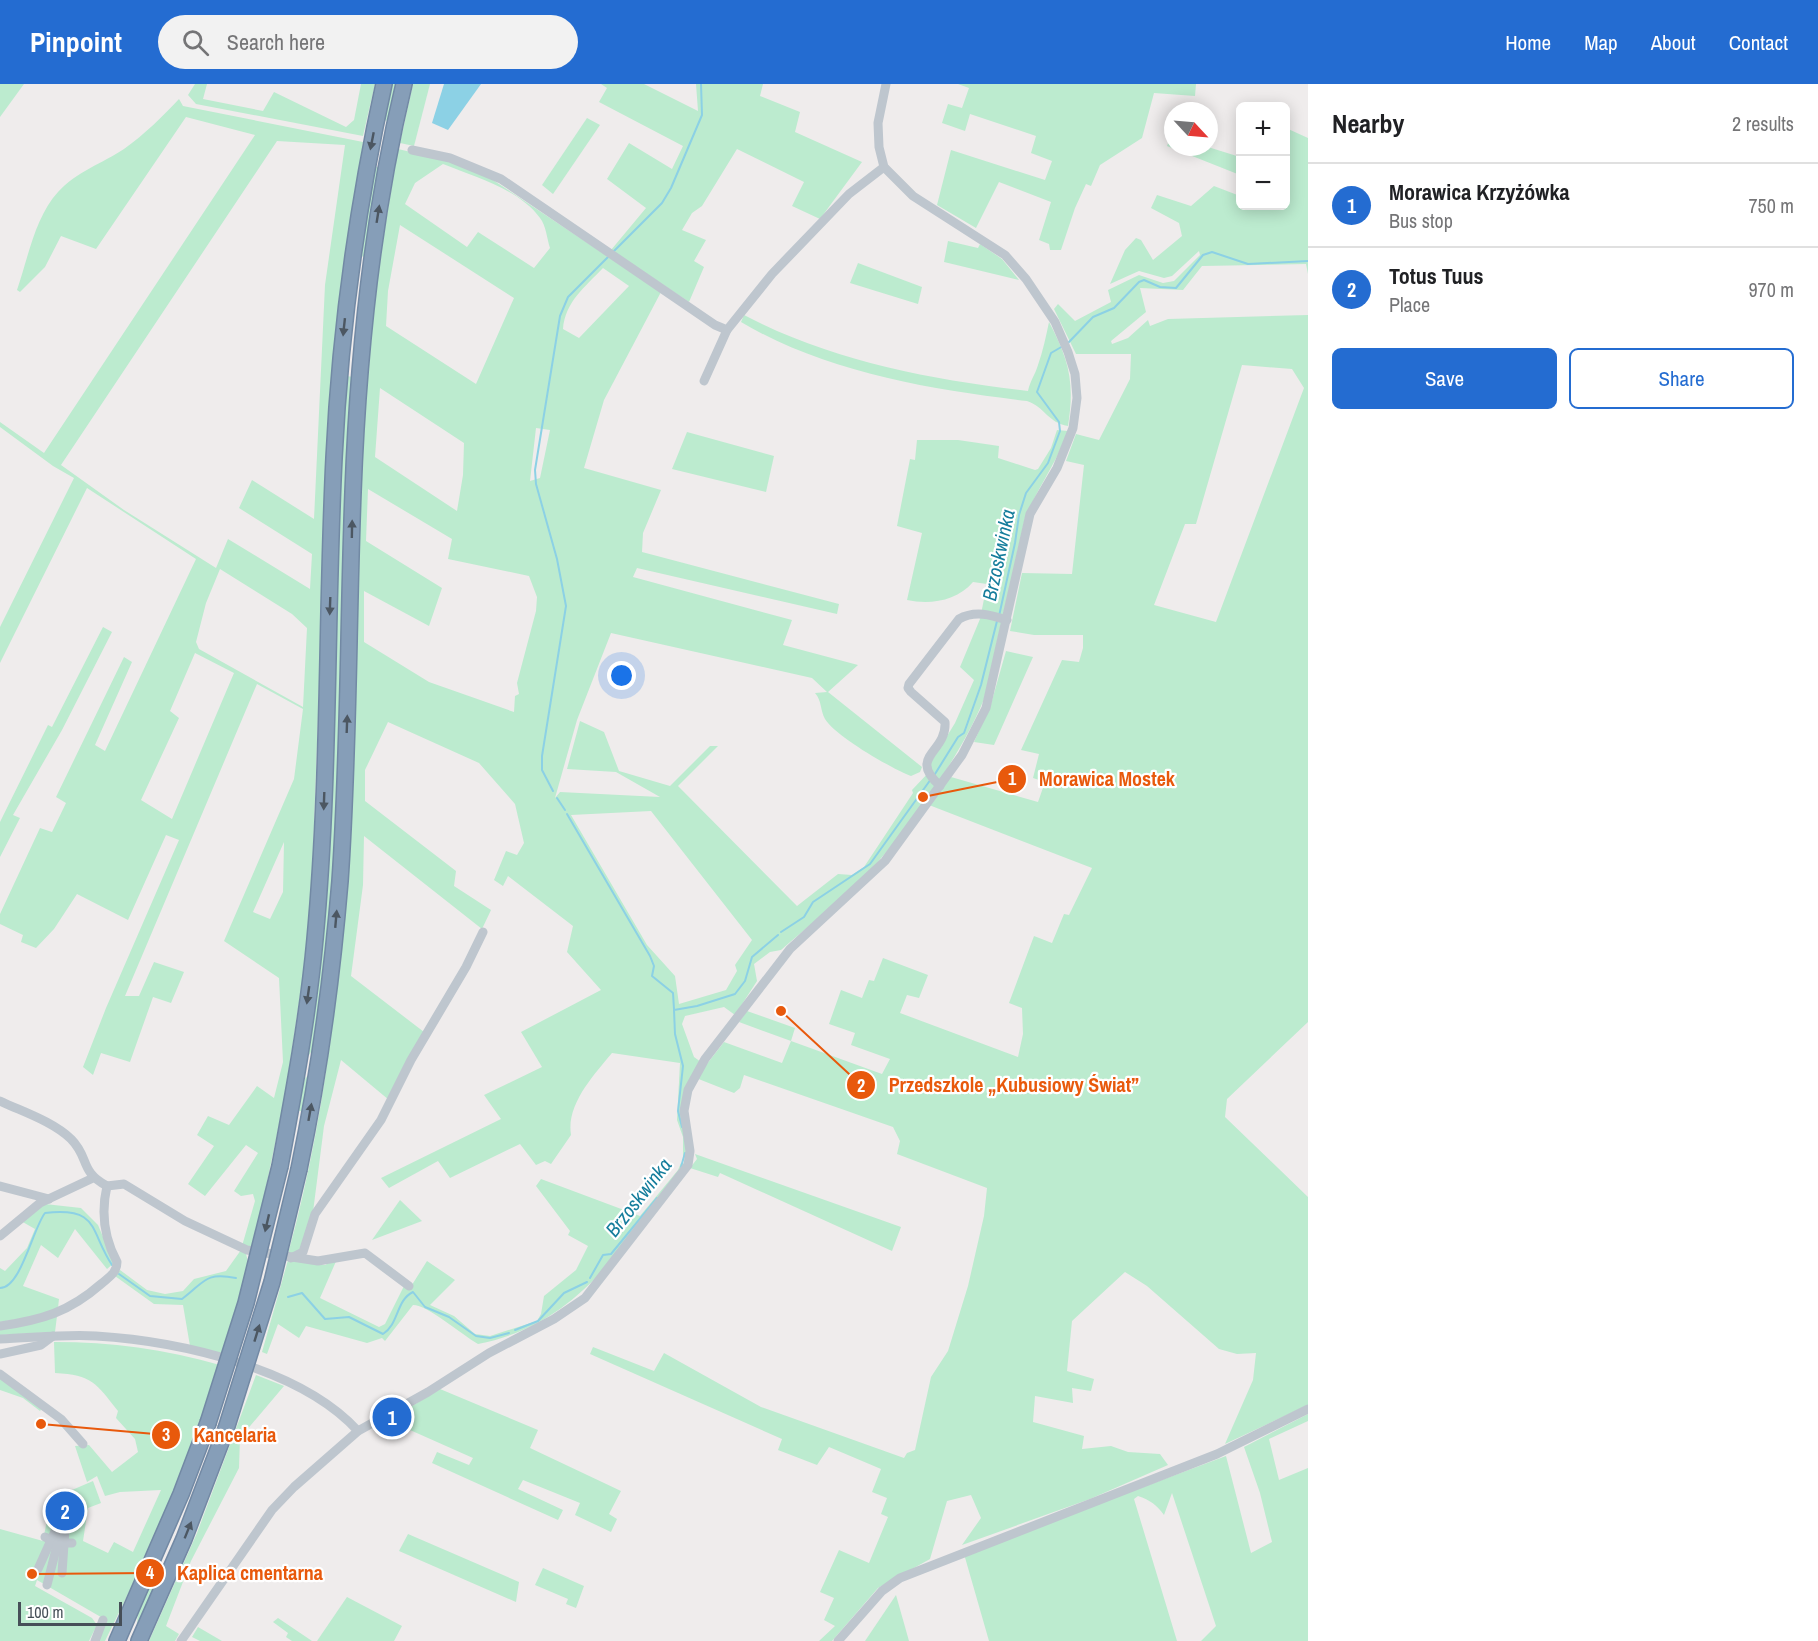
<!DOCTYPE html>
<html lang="en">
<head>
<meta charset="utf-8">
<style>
	:root { --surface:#fff; --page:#f2f2f2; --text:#202124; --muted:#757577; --line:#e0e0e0; --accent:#246cd1 }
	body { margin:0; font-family:"Archivo Narrow",sans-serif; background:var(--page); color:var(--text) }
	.controls { position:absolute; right:18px; top:18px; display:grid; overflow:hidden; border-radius:9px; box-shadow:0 3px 15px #0003 }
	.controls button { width:54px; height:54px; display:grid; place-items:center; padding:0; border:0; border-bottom:2px solid var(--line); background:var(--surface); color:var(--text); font:30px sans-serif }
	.compass { position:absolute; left:1164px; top:18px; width:54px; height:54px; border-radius:50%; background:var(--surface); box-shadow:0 3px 15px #0003; rotate:116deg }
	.scale { position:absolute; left:18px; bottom:15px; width:104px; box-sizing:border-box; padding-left:6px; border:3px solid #464f58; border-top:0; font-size:16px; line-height:21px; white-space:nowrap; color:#464f58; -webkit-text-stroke:4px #fff; paint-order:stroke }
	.you { position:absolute; left:622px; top:592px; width:21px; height:21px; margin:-15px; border:4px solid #fff; border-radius:50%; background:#1a73e8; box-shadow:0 0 0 9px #1a73e833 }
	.badge { display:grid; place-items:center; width:39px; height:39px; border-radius:50%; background:var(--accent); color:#fff; font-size:20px; font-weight:700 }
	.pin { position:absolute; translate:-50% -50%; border:3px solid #fff; box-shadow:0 2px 6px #0006 }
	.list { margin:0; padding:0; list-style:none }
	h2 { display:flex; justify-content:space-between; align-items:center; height:78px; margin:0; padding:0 24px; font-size:26px }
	h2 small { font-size:20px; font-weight:400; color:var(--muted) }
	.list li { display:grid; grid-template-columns:39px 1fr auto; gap:18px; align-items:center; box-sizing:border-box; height:84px; padding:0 24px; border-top:2px solid var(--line) }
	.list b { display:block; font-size:22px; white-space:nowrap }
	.list p { margin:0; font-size:20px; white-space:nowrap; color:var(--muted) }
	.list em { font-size:20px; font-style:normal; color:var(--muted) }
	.actions { display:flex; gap:12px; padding:18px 24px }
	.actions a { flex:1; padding:14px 0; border:2px solid var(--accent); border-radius:9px; text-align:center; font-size:21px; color:var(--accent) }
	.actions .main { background:var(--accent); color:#fff }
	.icon { flex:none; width:33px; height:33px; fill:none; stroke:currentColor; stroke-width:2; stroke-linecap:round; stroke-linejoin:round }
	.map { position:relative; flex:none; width:1308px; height:1557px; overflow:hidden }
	header { display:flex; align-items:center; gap:36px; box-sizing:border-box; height:84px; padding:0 30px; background:var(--accent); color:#fff }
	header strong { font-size:28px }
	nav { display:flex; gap:33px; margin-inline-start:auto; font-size:21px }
	.search { width:420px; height:54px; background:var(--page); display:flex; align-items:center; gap:15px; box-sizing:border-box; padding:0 21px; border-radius:33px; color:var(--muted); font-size:22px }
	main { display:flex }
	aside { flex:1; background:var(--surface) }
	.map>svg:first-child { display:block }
</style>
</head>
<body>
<header>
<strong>Pinpoint</strong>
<div class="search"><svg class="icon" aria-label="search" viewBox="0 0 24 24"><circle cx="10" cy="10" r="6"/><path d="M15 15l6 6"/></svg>Search here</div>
<nav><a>Home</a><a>Map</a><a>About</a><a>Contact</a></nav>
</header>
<main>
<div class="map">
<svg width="1308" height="1557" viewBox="0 0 1308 1557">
	<rect width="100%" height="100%" fill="#efecec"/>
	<g fill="#bcebcf" fill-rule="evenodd">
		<path d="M0 0H24L0 33Z"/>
		<path d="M195 0H207L203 15 263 27 274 8 346 43 354 36 361 0H375L363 52 196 20 188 11Z"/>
		<path d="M389 0H400L391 37 381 36Z"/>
		<path d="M413 0H430L414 62 400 59Z"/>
		<path d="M601 0H644L698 27 696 0H763L760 12 800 28 795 48 862 78 820 135 792 122 804 98 737 65 702 122 692 129 682 146 706 156 694 177 704 183 689 218 611 166 646 124 607 95 629 59 672 85 683 62 599 18 607 4Z"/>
		<path d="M958 0H1196L1195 12 1154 9 1142 54 1100 81 1091 102 1086 100 1075 124 1061 166H1050L1049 160 1039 156 1051 118 999 98 976 144 937 121 951 66 1045 96 1052 77 1031 69 1036 52 970 30 965 47 942 39 948 20 962 24 969 4Z"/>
		<path d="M179 15 183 22 363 58 336 250 329 329 312 797 305 879 284 1017 253 1165 242 1162 255 1117 253 1110 241 1112 234 1107 258 1069 246 1061 205 1112 188 1100 214 1062 197 1051 208 1032 229 1041 257 1002 274 1014 283 978 279 894 224 857 294 695 303 625 257 600 125 912H139L154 878 184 888 171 919 153 913 130 978 101 969 93 991 83 983 106 924 179 756 166 751 128 836 77 810 54 845 36 864 21 858 23 851 0 840V830L40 744 52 748 66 719 56 713 124 573 132 578 95 661 105 667 196 475 87 404 0 579V543L74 394 53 382 0 343V338L44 369 255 51 186 33 96 165 61 152 45 183 20 208 17 206C28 174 35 133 58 108 76 88 103 79 124 65 145 50 162 33 179 15ZM277 57 345 61 325 201 314 435 252 396 239 424 312 470 310 505 228 455 216 484 124 426 61 381ZM220 485 292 530 307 544 303 623 199 565 196 558 206 519ZM195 569 234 589 172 735 141 716 179 634 170 627ZM284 758 283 808 270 835 253 828Z"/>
		<path d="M587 34 600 41 553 110 542 101Z"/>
		<path d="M1286 44 1308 54V190L1306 180 1202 182 1183 206 1140 204 1146 228 1111 257 1112 260 1128 254 1148 236 1150 242 1168 235 1308 231V938L1227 1015 1225 1033 1308 1113V1321L1225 1360 1253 1296 1256 1269 1237 1270 1219 1265 1147 1202 1125 1188 1072 1237 1067 1287 1094 1295 1091 1307 1072 1304 1073 1319 1035 1312 1033 1338 1084 1352 1082 1365 1111 1362 1128 1368 1160 1370 1168 1381 1090 1415 962 1461 981 1434 971 1411 947 1417 930 1475 878 1504 832 1557H819L835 1542 824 1536 834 1514 820 1508 839 1466 869 1479 888 1433 881 1430 887 1414 872 1408 881 1385 829 1363 817 1381 778 1366 782 1355 590 1270 593 1263 654 1287 664 1269 761 1323 904 1374 907 1369 915 1366 931 1293 948 1267 968 1202 984 1132 987 1104 897 1070 900 1057 893 1043 744 991 740 1004 734 1009 696 994 724 958 782 979 791 957 739 938 747 927 795 944 791 957 882 990 890 975 851 961 855 949 829 940 841 906 862 914 869 896 874 897 883 874 928 891 919 914 907 911 900 929 1018 973 1023 950 1022 924 1009 919 1034 852 1052 859 1064 830 1069 831 1092 784 929 721 951 693 1038 718 1045 698 1033 694 1039 670 1021 666 1062 576 1079 578 1083 564V551H1034L1010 547 1022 489 1072 490 1084 381 1066 377 1076 350 1099 356 1130 295 1131 270H1076L1054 225 1058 220 1075 237 1111 218 1108 206 1139 191 1163 199 1174 197 1200 171 1199 167 1172 192 1164 194 1139 187 1110 200 1125 166 1136 154 1141 156 1153 176 1182 152 1179 139 1151 124 1157 111 1191 122 1214 102 1240 112V122H1286ZM1242 281 1292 285 1304 304 1216 538 1154 521 1185 440H1196Z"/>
		<path d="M1172 49 1173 63H1208L1240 73V91L1167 62Z"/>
		<path d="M398 65 449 77 493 96 661 208 604 316 584 384 661 406 643 449 642 468 839 520 837 530 637 484 633 493 792 536 783 561 858 581 828 608 922 683 920 688 911 692C892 685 835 652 825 635 820 626 822 617 815 609L827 608 812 594 611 549 577 636 555 714 560 708 660 713 616 688 567 685 580 637 604 648 619 687 670 702 710 662H718L678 702 797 822 838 790 852 791 864 783 913 709 912 706 930 687V680L955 639 974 596 960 583 980 535 987 500 973 498C957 517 930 521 907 516L922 449 897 442 910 375 915 376 917 356H958L999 362 998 374 1035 386 1038 385 1051 364 1057 346 1068 347C1057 378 1038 403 1025 434L984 615C962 670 908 746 867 790 841 817 809 841 781 866L770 868 754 880 757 897 735 931 724 923 685 932 682 940 694 973 701 978 687 1005V1075L683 1074V1053L677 1036 680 979 612 969C594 991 566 1020 571 1051L551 1080 545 1077 536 1081 520 1060 450 1094 438 1077 389 1104 381 1094 501 1035 484 1011 542 983 521 948 601 906 567 868 573 842 508 792 503 802 494 796 506 767 517 771 524 759 515 720 479 679 388 638 365 686V717L456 787 454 802 491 826 482 845 364 752 363 801 351 892 424 948 389 1016 341 976 324 1042 313 1128 299 1169 288 1170C367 884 345 589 366 298 372 220 385 142 398 65ZM443 80C475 93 519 105 540 134 546 141 547 155 550 164L534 184 478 148 467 163 405 120 415 99ZM400 141 514 214 476 300 386 242 388 207ZM603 184 629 202 579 254 563 245C565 218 585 203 603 184ZM380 304 464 359 463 391 457 427 375 373ZM536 344 550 346 540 394 530 397ZM368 405 452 455 448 475 529 492 537 513 536 527 517 599 519 610 515 612 514 628 429 598 364 558V507L429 542 442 504 366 457ZM651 727 752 856 735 881 737 887 726 906 679 920 675 892 647 861 571 731Z"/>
		<path d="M372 82 382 84 367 173 357 172Z"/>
		<path d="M948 157 978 164 980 160 1002 175 1019 196 944 178Z"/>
		<path d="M858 179 922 203 918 220 850 199Z"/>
		<path d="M744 231C831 277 932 296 1028 307 1030 297 1035 291 1038 281 1043 267 1046 252 1049 238 1069 276 1075 298 1068 342 1048 339 1045 323 1027 317 931 306 825 288 741 238Z"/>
		<path d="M345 292 355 293 337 752 318 958 309 971 306 957Z"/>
		<path d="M687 348 774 372 766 408 672 385Z"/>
		<path d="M103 543 112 548 62 646 13 731 20 734 0 773V738L48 641 52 643Z"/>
		<path d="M1006 567 1033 573 994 661 974 658 991 620Z"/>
		<path d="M306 992 309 999 304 1028 296 1026Z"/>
		<path d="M695 1070 901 1143 892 1167 720 1089 718 1093 690 1084 697 1075Z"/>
		<path d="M681 1079 685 1080C624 1158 583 1239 478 1260 462 1251 428 1221 413 1221L385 1257 382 1254 367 1259 306 1242 299 1254 278 1240 267 1270 262 1268 288 1176 325 1181 337 1175 320 1214 379 1243 385 1240 404 1202 410 1204 427 1177 455 1196 430 1221 454 1232 475 1250 490 1252 537 1237 541 1230 544 1212 576 1186 588 1162 568 1151 570 1147 536 1102 541 1095 640 1132 678 1086Z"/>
		<path d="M400 1116 422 1137 372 1156Z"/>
		<path d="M45 1120 81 1124 98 1141 114 1179 107 1185 75 1145 58 1174 41 1161 23 1202 59 1215 58 1224 42 1231 0 1238V1184L5 1187 27 1164 35 1145 21 1137Z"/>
		<path d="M241 1166 246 1170 249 1181 223 1270 190 1262 183 1221 154 1220 115 1192 120 1186 147 1206 165 1210 183 1207 194 1195 226 1187Z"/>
		<path d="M57 1232 55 1248 0 1251V1246Z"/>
		<path d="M54 1258C111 1258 165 1265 220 1281L186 1375 151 1463 105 1557H96L106 1536 37 1496 35 1502 92 1534 97 1541 89 1557H0V1445L43 1457 51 1415 93 1397 101 1419 88 1424 83 1457 108 1469 114 1458 133 1468 161 1406 120 1408 105 1412 97 1392 87 1398 75 1362 89 1361 112 1388 138 1368 135 1355 116 1334 118 1327C96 1299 92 1291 55 1289Z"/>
		<path d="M256 1291 284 1302 240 1354 239 1384 191 1477 166 1542 179 1550 175 1557H149L197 1449Z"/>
		<path d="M0 1293 42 1324 40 1327 23 1314 0 1306Z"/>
		<path d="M440 1305 538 1346 530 1364 621 1407 609 1430 617 1435 611 1448 575 1431 580 1419 523 1396 518 1405 563 1426 558 1436 432 1379 437 1368 469 1381 473 1374 410 1346 394 1333Z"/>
		<path d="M1308 1330V1337L1269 1355 1279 1396 1308 1384V1557H1201L1216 1542 1172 1409 1164 1431C1157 1421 1150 1416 1138 1412L1134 1415 1177 1557H989L964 1470 1226 1372 1251 1469 1272 1458 1260 1409 1244 1363Z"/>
		<path d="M408 1450 519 1498 516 1518 399 1467Z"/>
		<path d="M543 1484 584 1502 576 1524 566 1520 568 1515 535 1501Z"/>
		<path d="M154 1487 163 1492 147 1530 137 1541 138 1524Z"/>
		<path d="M896 1511 909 1557H865Z"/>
		<path d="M347 1513 402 1542 394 1557H317Z"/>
		<path d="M278 1534 312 1557H292L286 1553 288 1549 273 1538Z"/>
		<path d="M198 1543 222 1557H200L192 1553Z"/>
	</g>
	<path fill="#8cd1e5" d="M444 0H481L448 46 432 39Z"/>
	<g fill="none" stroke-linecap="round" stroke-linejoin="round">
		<g stroke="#8cd1e5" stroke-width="2">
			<path d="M614 167 662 119 671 104 702 31 701 0"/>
			<path d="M1068 259 1093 233 1114 224 1139 198 1144 196 1160 203 1176 204 1203 171 1212 168 1248 180 1308 177"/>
			<path d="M999 532 1015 459 1019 431 1026 409 1048 379 1060 347 1059 338 1037 308 1051 269 1063 262"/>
			<path d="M935 690 958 653 964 649 981 601 997 537"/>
			<path d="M553 707 542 686V672L566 522 557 475 536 400 535 386 560 232 568 213 608 173"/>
			<path d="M557 714 565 726"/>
			<path d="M567 730 650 872 654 882 652 892 673 909 674 925"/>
			<path d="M781 848 804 833 813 818 870 780 931 695"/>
			<path d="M682 1043 678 1027 683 982 675 950 674 926 697 922 735 910 745 897 752 873 778 851"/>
			<path d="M681 1083 685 1069"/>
			<path d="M119 1190 150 1212 182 1215C205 1198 204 1188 236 1194"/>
			<path d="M590 1194 603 1171 611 1170 657 1114"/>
			<path d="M0 1204C21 1204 33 1144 45 1129 100 1123 89 1146 112 1181"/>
			<path d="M288 1213 302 1209 325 1235 349 1233 383 1250C399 1240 396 1216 413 1208L425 1223 449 1233 476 1252 490 1254 509 1249"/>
			<path d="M515 1246 538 1237 564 1209 587 1198"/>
		</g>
		<g stroke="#7289a4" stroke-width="18">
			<g id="highway">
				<path d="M280 1082C294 1007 308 932 315 855 330 695 326 534 334 374 340 248 357 123 384 0"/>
				<path d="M299 1085C319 990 332 894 340 797 349 668 348 538 353 408 358 271 372 133 404 0"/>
				<path d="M117 1557 181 1410 208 1339"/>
				<path d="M139 1557 184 1455 226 1345"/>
			</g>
		</g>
		<g stroke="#bec6ce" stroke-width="9">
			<path d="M412 66 450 74 501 95 715 241 727 246 772 190 849 110 884 83"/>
			<path d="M704 297 727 246"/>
			<path d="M940 702C907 672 947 669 945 638L911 608 908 604 909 600 959 535C975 526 991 531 1007 536"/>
			<path d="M0 1017C23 1028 52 1037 71 1055 90 1074 79 1087 107 1102 101 1128 104 1154 117 1178 117 1189 109 1193 101 1200 69 1228 42 1236 0 1242"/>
			<path d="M0 1102 49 1115"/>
			<path d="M107 1102 124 1100 185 1137 247 1166 318 1177 365 1169 409 1202"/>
			<path d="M0 1152 40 1119 93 1094"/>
			<path d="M291 1174 303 1168 315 1130 381 1036 411 976 466 883 483 848"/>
			<path d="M0 1255C32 1254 64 1250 96 1252 178 1257 301 1284 358 1347"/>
			<path d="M0 1270 41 1261 53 1252"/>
			<path d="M0 1290 61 1335 83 1360"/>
			<circle cx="64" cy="1427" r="14"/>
			<path d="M45 1453 57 1459H72"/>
			<path d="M38 1485 56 1445"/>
			<path d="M62 1489 65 1446"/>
			<path d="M47 1501 69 1414"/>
			<path d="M95 1557 103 1536"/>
			<path d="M181 1557 272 1426 294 1403 358 1347 428 1308 489 1269 554 1235 585 1214 688 1081 690 1067 684 1027 688 1006 705 975 790 865 885 777 962 671 986 624 1030 430 1057 384 1073 344 1077 314 1075 290 1068 268 1055 238 1026 195 1005 171 913 112 884 83 879 63 878 39 886 0"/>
			<path d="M838 1557 882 1507 900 1494 1217 1370 1308 1325"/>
		</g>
		<use href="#highway" stroke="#869eb8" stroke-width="15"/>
		<g stroke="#7289a4" stroke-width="18" stroke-linecap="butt">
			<g id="highway-bridge">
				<path d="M208 1339 246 1219 280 1082"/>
				<path d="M226 1345 272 1198 299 1085"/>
			</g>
		</g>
		<use href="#highway-bridge" stroke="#869eb8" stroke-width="15"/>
	</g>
	<defs><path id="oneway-solid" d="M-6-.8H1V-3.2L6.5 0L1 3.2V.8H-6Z" transform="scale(1.5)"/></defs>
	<g fill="#4c5762">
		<use href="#oneway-solid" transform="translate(372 57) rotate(101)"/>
		<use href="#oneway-solid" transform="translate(378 130) rotate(-81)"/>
		<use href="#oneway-solid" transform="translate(344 243) rotate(96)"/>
		<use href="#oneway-solid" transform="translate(352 445) rotate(-89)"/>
		<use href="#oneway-solid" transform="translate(330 522) rotate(92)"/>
		<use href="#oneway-solid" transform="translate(347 640) rotate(-88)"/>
		<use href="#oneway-solid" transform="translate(324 717) rotate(92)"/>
		<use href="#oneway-solid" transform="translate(336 835) rotate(-85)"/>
		<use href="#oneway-solid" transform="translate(308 911) rotate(98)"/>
		<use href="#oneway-solid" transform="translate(310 1028) rotate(-80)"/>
		<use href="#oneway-solid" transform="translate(267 1139) rotate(103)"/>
		<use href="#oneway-solid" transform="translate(257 1249) rotate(-73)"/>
		<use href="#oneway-solid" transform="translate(188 1446) rotate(-68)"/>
	</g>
	<g text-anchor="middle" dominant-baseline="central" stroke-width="4.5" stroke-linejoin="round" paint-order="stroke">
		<g font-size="20" font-style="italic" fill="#157d9c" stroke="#fff">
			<text transform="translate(998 471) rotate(-78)">Brzoskwinka</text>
			<text transform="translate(638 1113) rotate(-52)">Brzoskwinka</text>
		</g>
	</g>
	<path fill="none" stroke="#e8590c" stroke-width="2" d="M923 713L1012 695M781 927L861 1001M41 1340L166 1351M32 1490L150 1489"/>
	<g fill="#e8590c" stroke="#fff" stroke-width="2">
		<circle cx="923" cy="713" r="6"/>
		<circle cx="781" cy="927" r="6"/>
		<circle cx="41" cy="1340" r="6"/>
		<circle cx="32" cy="1490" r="6"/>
		<circle cx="1012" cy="695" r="15"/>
		<circle cx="861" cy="1001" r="15"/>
		<circle cx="166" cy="1351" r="15"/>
		<circle cx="150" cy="1489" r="15"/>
	</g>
	<g font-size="18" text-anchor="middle" font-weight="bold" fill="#fff">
		<text x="1012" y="701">1</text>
		<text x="861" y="1008">2</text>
		<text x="166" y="1357">3</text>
		<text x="150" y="1495">4</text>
	</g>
	<g font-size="20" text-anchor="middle" font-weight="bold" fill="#e8590c" stroke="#fff" stroke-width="4.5" stroke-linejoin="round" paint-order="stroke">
		<text x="1107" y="702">Morawica Mostek</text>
		<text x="1014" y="1008">Przedszkole „Kubusiowy Świat”</text>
		<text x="235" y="1358">Kancelaria</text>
		<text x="250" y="1496">Kaplica cmentarna</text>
	</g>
</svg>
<div class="controls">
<button>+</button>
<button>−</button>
</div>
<svg class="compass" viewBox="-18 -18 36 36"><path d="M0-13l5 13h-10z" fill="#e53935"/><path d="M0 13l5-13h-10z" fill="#757577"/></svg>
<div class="scale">100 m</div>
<div class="you"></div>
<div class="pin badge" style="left:392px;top:1333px">1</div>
<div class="pin badge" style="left:65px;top:1427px">2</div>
</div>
<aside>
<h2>Nearby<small>2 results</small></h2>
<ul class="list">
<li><span class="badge">1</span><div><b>Morawica Krzyżówka</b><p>Bus stop</p></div><em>750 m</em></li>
<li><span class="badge">2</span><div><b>Totus Tuus</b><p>Place</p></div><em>970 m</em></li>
</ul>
<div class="actions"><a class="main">Save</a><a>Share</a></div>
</aside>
</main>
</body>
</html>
